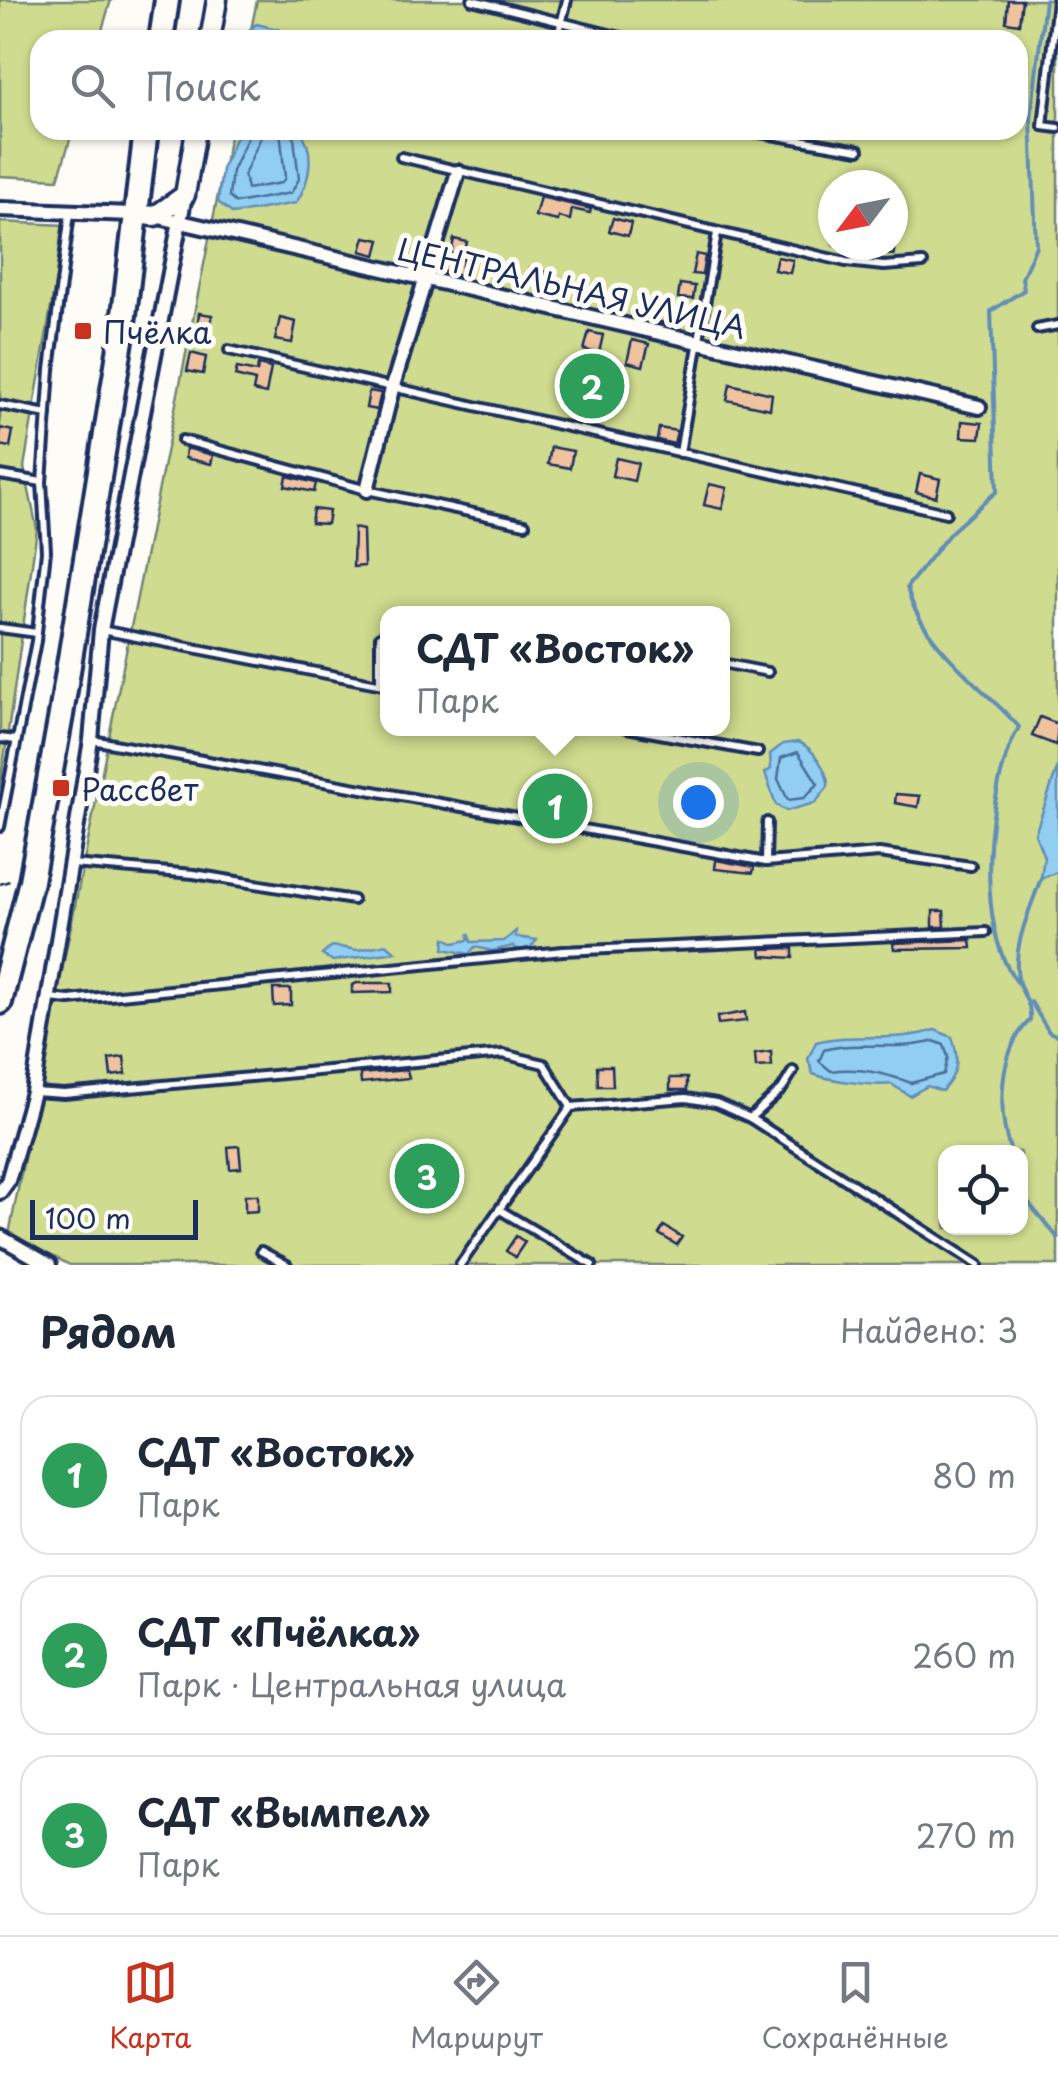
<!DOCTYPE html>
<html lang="ru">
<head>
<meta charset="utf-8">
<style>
	:root { --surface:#fff; --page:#f2f2f3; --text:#1f2937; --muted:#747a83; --line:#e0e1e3; --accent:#c8321e }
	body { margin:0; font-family:"Playpen Sans",sans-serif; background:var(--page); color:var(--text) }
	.controls { position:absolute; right:30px; bottom:30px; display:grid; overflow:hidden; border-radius:20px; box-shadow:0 2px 8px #0004 }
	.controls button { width:90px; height:90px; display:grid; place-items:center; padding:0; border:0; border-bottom:2px solid var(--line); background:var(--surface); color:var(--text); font:50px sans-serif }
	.compass { position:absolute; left:818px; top:170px; width:90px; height:90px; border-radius:50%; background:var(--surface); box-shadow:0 2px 8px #0004; rotate:238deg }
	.scale { position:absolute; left:30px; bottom:25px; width:168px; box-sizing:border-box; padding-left:10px; border:5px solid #1b2f5e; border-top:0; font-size:28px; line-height:35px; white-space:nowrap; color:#1b2f5e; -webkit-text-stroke:8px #fdfcf7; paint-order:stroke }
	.you { position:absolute; left:698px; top:802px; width:35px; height:35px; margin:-25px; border:8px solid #fff; border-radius:50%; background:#1a73e8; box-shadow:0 0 0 15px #1a73e833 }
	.badge { display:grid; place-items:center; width:65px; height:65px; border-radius:50%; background:var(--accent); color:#fff; font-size:32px; font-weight:700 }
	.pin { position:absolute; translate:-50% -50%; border:5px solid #fff; box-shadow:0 2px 10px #0006 }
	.popup { position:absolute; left:380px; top:606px; width:350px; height:130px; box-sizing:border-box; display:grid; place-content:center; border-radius:20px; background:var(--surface); filter:drop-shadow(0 2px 8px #0005); font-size:32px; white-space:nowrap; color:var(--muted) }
	.popup b { font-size:38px; color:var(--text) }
	.popup::after { content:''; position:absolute; left:50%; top:100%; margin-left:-20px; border:20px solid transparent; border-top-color:var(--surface) }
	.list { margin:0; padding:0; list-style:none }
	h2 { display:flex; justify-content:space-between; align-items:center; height:130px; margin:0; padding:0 40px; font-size:42px }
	h2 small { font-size:32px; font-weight:400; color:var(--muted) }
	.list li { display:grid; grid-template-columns:65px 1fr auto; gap:30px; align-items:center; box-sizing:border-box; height:160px; margin:0 20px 20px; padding:0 20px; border:2px solid var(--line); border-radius:30px }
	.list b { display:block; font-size:38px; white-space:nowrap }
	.list p { margin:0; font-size:32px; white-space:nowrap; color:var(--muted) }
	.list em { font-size:32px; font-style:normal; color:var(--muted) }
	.icon { flex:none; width:55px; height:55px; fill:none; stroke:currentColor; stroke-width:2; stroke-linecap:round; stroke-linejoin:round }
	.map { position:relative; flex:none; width:1058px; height:1265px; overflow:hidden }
	.search { position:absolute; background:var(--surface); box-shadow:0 2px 8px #0004; left:30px; right:30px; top:30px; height:110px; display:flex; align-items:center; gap:25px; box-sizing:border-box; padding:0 35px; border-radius:30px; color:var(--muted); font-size:38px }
	.sheet { height:670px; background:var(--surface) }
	nav { display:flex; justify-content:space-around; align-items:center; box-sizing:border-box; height:140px; border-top:2px solid var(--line); background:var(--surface); font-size:28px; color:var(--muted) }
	nav a { display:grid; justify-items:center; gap:5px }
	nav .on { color:var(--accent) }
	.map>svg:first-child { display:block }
</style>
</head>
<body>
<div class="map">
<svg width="1058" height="1265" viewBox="0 0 1058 1265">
	<rect width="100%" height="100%" fill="#fdfcf7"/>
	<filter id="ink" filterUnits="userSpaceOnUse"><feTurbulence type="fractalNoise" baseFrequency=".01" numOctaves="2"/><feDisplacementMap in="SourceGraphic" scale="20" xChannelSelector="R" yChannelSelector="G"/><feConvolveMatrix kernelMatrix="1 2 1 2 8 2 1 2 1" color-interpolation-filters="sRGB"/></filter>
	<g filter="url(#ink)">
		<g fill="#cfdb8e" stroke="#758576" stroke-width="2.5" fill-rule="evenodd">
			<path d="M0 0H111L99 40H40V130H73L58 179 0 176Z"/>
			<path d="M257 0H1058V1265H70L9 1234 231 130H1018V40H249ZM833 185H893V245H833ZM388 614H722V728H388ZM946 1152H1020V1228H946Z"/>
			<path d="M0 222 65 225 24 467 37 529 0 788Z"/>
		</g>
		<g fill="#91cef2" stroke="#628eb7" stroke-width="2.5">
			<path d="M256 24 278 29 281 40H238Z"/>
			<path d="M268 130H300C316 152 310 182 296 203L233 214 218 202 222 169 236 136Z"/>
			<path d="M798 742C812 746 829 772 828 787L815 803 786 811 776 805 765 773 771 769 770 754 783 744Z"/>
			<path d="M1058 766V872L1041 878 1044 857 1035 834Z"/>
			<path d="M516 931V937L537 940 530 948 518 950 513 946 492 951 475 947 469 954 444 949 445 938 455 943 468 940 469 933 471 942 504 941Z"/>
			<path d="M386 944 396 952 333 961 322 955 332 946 358 950Z"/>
			<path d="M935 1030 952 1037C960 1059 958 1074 942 1091L927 1086 910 1096 891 1084C875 1087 828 1080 813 1074L808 1059 816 1042C856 1032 896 1043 935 1030Z"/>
		</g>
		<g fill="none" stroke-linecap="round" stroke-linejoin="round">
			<g stroke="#4a6f99" stroke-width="2.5">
				<path d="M251 130 232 171 229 197 236 203 291 193 299 179 293 130"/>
				<path d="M264 130 244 175 247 189 281 183 285 178 280 130"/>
				<path d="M798 752 818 784 804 798 788 800 778 779 781 758Z"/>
				<path d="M934 1041 944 1045 948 1057 944 1074 911 1083C887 1074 858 1067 831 1071L819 1061 824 1050C857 1040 898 1052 934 1041Z"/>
			</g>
			<g stroke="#628eb7" stroke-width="4">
				<path d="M1019 984C973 933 986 785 1019 727 981 685 920 643 907 587L950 533 997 491 991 311 1024 290 1022 278 1036 246 1031 118 1045 0"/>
				<path d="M1031 1002 1049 1032 1058 1036"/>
				<path d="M1011 1152C997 1113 998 1051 1030 1020 1031 1002 1024 999 1019 983 1010 950 1031 908 1041 878"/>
				<path d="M1020 1193 1058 1238"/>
			</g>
		</g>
		<g fill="#f0c39f" stroke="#1b2f5e" stroke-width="2.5">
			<path d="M1008 0H1022L1019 24 1006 22Z"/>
			<path d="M540 197 591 209 590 213 572 209 570 220 559 217 558 221 535 216Z"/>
			<path d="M613 218 631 223 628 236 609 231Z"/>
			<path d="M365 237 380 240 376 255 361 251Z"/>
			<path d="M454 239 467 242 460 275 440 270 443 256 450 258Z"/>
			<path d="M864 245H894V255L863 253Z"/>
			<path d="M696 254 705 256 702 275 692 274Z"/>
			<path d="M777 257 793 260 790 273 774 270Z"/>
			<path d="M530 268 546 272 543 286 527 283Z"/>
			<path d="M680 284 695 286 693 299 678 298Z"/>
			<path d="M662 304 675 307 671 325 657 321Z"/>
			<path d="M199 313 212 315 209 331 197 329Z"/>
			<path d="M280 318 296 322 292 343 275 340Z"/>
			<path d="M589 332 603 335 599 353 584 350Z"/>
			<path d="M632 340 649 344 643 366 627 362Z"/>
			<path d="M191 353 206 357 203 374 187 371Z"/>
			<path d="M258 365 271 368 266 394 253 391 255 381 235 376 237 368 257 372Z"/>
			<path d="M596 378 615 383 609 402 591 397Z"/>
			<path d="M730 384 772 394 770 409 727 400Z"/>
			<path d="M369 391 381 393 377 410 366 408Z"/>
			<path d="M962 421 982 423 980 438 961 437Z"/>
			<path d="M0 428 13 431 10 447 0 445Z"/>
			<path d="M659 428 677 431 674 444 657 440Z"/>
			<path d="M551 447 573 451 570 468 548 464Z"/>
			<path d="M186 448 213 455 211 464 185 458Z"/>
			<path d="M616 458 638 463 634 481 612 476Z"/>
			<path d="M920 474 940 479 936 497 916 492Z"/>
			<path d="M287 476 316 483 314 492 285 486Z"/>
			<path d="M709 484 727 488 722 509 704 505Z"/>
			<path d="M313 509 329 511 327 524 311 523Z"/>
			<path d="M354 528 363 530 364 566 353 567Z"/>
			<path d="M1040 717 1058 724 1056 745 1032 736Z"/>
			<path d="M896 794 920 796 918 807 895 803Z"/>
			<path d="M716 860 754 867 753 873 715 869Z"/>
			<path d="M933 911H944L945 927H933Z"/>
			<path d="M971 940 972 948 894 949 893 943Z"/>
			<path d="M793 948V958L762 956 761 949Z"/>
			<path d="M357 983H392V992L352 993V985Z"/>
			<path d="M273 989H291V1005L274 1006Z"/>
			<path d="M745 1012 746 1021 718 1024 717 1017Z"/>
			<path d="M771 1052 772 1066 756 1067 755 1054Z"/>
			<path d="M124 1057 126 1074 111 1076 109 1059Z"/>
			<path d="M597 1066H612L613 1086H598Z"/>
			<path d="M407 1070 409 1078 361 1083 360 1074Z"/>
			<rect x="670" y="1078" width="17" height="12"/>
			<path d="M239 1146 241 1168 230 1169 228 1147Z"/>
			<path d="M245 1195H258V1211L245 1212Z"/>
			<path d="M664 1226 682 1237 677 1245 659 1234Z"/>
			<path d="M516 1236 525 1242 515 1257 506 1251Z"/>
		</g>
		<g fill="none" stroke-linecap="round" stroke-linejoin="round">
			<g stroke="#1b2f5e" stroke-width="14">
				<g id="lane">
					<path d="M472 0 633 40"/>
					<path d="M1057 0 1043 126 1058 128"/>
					<path d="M557 40 567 0"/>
					<path d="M742 130 859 150"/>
					<path d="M532 132 533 130"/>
					<path d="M401 157 846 262 884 266 923 263"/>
					<path d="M1037 329 1058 325"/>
					<path d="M229 350 946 513"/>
					<path d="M0 405 47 414"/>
					<path d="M182 440 367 490 525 524"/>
					<path d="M680 453 717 233"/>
					<path d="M0 475 42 482"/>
					<path d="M0 628 37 633"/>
					<path d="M101 630 388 686"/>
					<path d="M722 663 768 672"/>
					<path d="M380 684V637L388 633"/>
					<path d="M627 728 758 752"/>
					<path d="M0 738 16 740"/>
					<path d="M92 740 766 862 879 853 971 866"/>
					<path d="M0 827 36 641 46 551 42 482 50 370 70 213"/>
					<path d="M766 862 767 822"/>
					<path d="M72 864 194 874 353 900"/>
					<path d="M50 998 69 1000 563 951 986 932"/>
					<path d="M34 1092 64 1094 503 1054 544 1064 571 1107"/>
					<path d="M750 1118 782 1089 793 1071"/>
					<path d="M500 1210 592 1265"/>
					<path d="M261 1251 287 1265"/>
					<path d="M460 1265 571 1107 686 1098 716 1103 750 1118 978 1265"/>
				</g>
			</g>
			<g stroke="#1b2f5e" stroke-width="20">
				<g id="street">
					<path d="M0 209 132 214"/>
					<path d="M155 216 979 407"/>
					<path d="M367 490 392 389 458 172"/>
					<path d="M0 1192 8 1181 33 1092 91 740 101 630 185 195"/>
					<path d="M0 1237 49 1265"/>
				</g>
			</g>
			<g stroke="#1b2f5e" stroke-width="25">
				<g id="secondary">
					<path d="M210 40 217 0"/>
					<path d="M132 214 155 216 185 195 196 130"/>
				</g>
			</g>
			<g stroke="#1b2f5e" stroke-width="30">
				<g id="highway">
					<path d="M161 40 167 0"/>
					<path d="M0 1002 31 881 61 715 121 340 146 130"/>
				</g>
			</g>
			<path stroke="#1b2f5e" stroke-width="2.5" stroke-dasharray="10 8" stroke-linecap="butt" d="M0 884 16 879"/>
			<use href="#lane" stroke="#fdfcf7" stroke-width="6"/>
			<use href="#street" stroke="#fdfcf7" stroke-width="12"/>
			<use href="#secondary" stroke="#fdfcf7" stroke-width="18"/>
			<use href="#highway" stroke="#fdfcf7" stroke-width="22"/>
		</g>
	</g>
	<g fill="#c8321e" stroke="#fdfcf7" stroke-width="4">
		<rect x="73" y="321" width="20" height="20" rx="5"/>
		<rect x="51" y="778" width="20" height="20" rx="5"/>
	</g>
	<g text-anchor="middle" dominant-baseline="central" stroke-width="10" stroke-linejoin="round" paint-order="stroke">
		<g font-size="30" fill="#1b2f5e" stroke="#fdfcf7">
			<text transform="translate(572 287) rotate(13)">ЦЕНТРАЛЬНАЯ УЛИЦА</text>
		</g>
		<g font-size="30" fill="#1b2f5e" stroke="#fdfcf7" text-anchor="start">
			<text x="103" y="331">Пчёлка</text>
			<text x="81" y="788">Рассвет</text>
		</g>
	</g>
</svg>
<div class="controls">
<button><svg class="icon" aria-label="locate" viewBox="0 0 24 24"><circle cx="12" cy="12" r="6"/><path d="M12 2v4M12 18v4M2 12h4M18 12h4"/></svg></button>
</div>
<svg class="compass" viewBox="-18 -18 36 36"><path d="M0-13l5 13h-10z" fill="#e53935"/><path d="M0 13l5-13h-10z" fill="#747a83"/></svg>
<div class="scale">100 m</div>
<div class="you"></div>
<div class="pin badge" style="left:555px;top:806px;background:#2e9e5b">1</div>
<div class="popup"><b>СДТ «Восток»</b>Парк</div>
<div class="pin badge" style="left:592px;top:386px;background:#2e9e5b">2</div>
<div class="pin badge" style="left:427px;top:1176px;background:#2e9e5b">3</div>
<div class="search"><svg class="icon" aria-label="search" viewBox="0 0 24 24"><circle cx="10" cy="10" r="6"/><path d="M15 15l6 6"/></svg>Поиск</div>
</div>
<section class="sheet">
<h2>Рядом<small>Найдено: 3</small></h2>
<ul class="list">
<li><span class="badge" style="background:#2e9e5b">1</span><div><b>СДТ «Восток»</b><p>Парк</p></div><em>80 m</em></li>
<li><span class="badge" style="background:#2e9e5b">2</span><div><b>СДТ «Пчёлка»</b><p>Парк · Центральная улица</p></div><em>260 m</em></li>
<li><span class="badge" style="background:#2e9e5b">3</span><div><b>СДТ «Вымпел»</b><p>Парк</p></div><em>270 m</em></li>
</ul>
</section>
<nav>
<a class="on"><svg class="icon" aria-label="map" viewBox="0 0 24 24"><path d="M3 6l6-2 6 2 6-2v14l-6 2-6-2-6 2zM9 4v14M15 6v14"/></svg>Карта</a>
<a><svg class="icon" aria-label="directions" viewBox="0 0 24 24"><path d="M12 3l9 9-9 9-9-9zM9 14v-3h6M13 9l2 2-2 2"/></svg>Маршрут</a>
<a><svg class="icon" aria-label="saved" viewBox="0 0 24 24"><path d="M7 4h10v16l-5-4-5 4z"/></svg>Сохранённые</a>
</nav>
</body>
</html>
